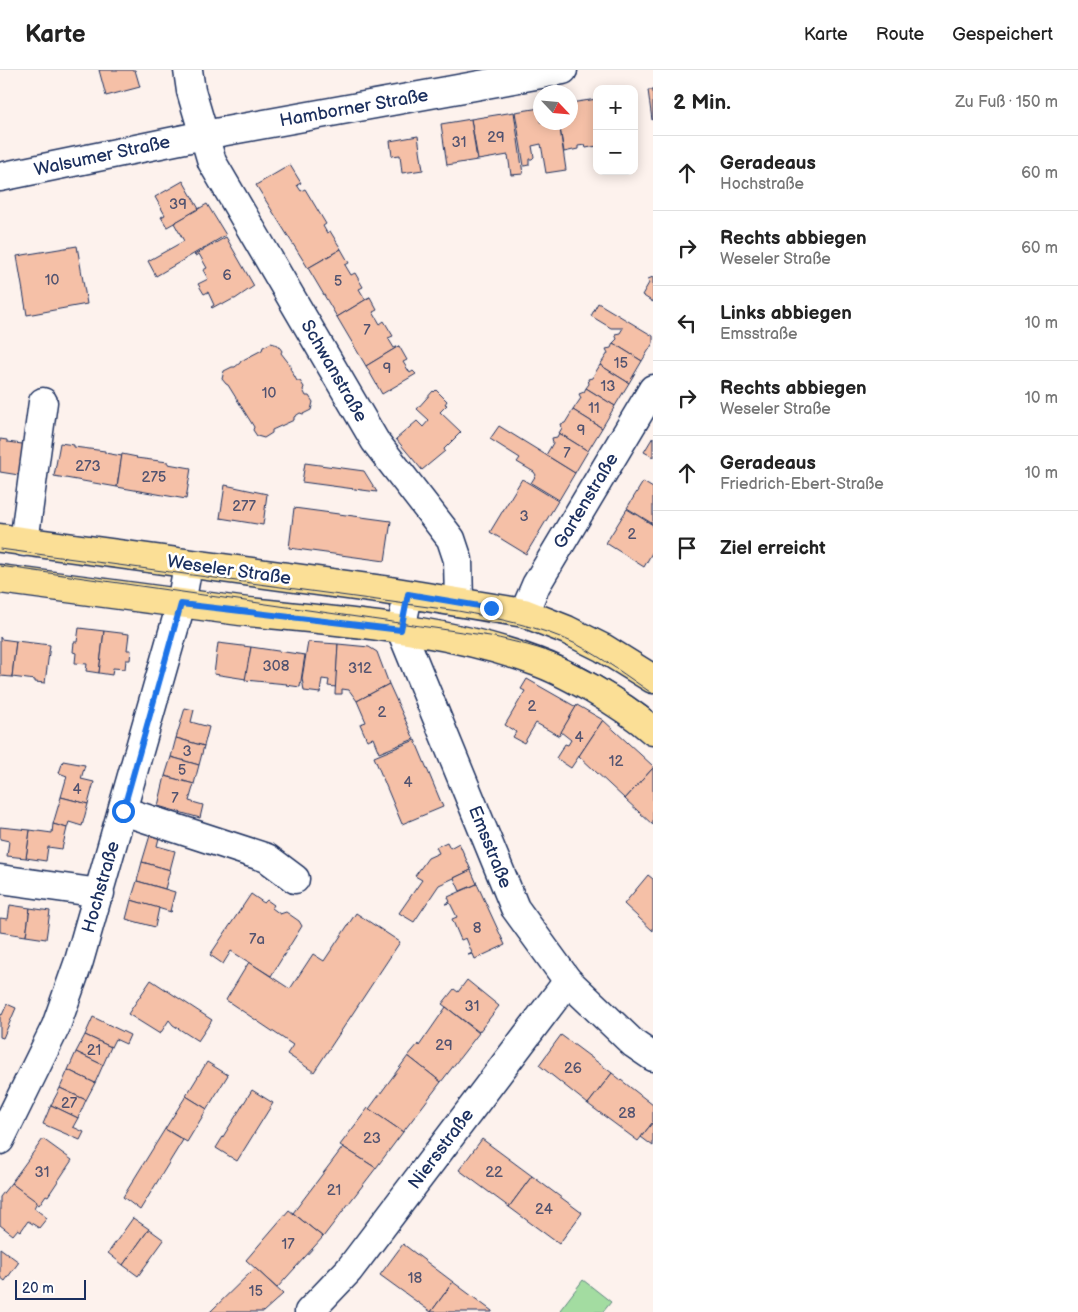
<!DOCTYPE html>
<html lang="de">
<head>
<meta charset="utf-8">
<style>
	:root { --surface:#fff; --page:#f6f6f6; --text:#222; --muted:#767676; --line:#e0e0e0 }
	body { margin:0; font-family:"Balsamiq Sans",sans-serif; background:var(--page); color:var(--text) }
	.controls { position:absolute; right:15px; top:15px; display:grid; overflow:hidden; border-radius:10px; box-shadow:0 2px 12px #0003 }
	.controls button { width:45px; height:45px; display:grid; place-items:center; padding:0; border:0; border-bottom:1px solid var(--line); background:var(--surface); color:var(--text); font:25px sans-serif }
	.compass { position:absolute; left:533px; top:15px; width:45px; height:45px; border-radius:50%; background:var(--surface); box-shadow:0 2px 12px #0003; rotate:116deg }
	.scale { position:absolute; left:15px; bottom:12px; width:71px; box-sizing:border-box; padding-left:5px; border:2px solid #1b2f5e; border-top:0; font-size:14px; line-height:18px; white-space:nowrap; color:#1b2f5e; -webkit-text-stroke:4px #fff; paint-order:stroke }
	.stop { position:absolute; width:15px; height:15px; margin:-11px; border:4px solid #1a73e8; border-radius:50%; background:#fff }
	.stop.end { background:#1a73e8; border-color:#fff; box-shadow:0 1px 5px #0008 }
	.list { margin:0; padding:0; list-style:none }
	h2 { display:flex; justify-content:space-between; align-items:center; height:65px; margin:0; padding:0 20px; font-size:21px }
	h2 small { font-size:16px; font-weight:400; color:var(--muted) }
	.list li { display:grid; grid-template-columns:32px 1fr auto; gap:15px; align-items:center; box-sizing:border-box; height:75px; padding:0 20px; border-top:1px solid var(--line) }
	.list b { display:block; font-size:19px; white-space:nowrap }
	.list p { margin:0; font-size:16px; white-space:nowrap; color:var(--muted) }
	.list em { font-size:16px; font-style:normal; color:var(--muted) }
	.icon { flex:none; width:28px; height:28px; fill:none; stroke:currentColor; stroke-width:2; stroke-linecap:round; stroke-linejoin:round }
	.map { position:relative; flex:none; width:653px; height:1242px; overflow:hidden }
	header { display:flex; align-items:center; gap:30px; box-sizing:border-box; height:70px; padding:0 25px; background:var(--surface); border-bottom:1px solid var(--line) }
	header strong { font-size:24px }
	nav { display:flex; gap:28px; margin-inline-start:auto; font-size:18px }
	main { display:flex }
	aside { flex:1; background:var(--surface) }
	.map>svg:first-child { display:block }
</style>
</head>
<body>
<header>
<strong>Karte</strong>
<nav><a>Karte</a><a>Route</a><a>Gespeichert</a></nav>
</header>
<main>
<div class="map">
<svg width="653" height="1242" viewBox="0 0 653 1242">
	<rect width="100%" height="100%" fill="#fdf2ed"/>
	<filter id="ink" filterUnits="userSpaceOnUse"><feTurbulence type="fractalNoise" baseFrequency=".02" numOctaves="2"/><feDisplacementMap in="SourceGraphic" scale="10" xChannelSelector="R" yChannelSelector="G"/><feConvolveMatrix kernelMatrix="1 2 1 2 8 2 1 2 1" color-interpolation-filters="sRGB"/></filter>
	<g filter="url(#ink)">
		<path fill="#a3dca1" stroke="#5f8680" d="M583 1210 611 1232 603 1242H562L560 1240Z"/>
		<g fill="#f5c0a7" stroke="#1b2f5e">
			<path d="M99 0H135L140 17 106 26Z"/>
			<path d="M648 20H653V50H652Z"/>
			<path d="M597 29V76L586 78 585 75 578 76V79L564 82 559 52H570V33Z"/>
			<path d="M540 38V52H559L566 100 546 103 541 74 532 76 534 87 532 89H529V95L524 96 515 42Z"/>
			<path d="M514 42 523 104 511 105 508 85 478 90 471 49Z"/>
			<path d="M471 49 477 90 447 95 441 54Z"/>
			<path d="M418 66 423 100 402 103 400 85 392 86 390 71Z"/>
			<path d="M290 95 301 113 297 115 301 121 305 119 326 154 323 156 327 163 330 161 341 179 308 198 256 115Z"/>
			<path d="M183 111 199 139 167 157 161 147 165 145 155 127Z"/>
			<path d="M207 134 226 165 156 206 148 191 184 171 174 153Z"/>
			<path d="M226 167 254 216 235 229H233L222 235 221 233 212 238 211 237 214 235 208 222 204 224 198 214 208 209 203 200 207 198 199 184 195 186 194 185Z"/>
			<path d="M77 176 87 234 27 245 17 186Z"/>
			<path d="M341 179 349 193 345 195 351 205 355 203 363 217 359 219 365 229 370 227 337 247 308 198Z"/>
			<path d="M653 207V232L642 225 649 213 648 209Z"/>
			<path d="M370 227 377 240 373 242 380 254 384 251 393 266 388 268 394 278 399 276 366 296 337 247Z"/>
			<path d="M598 233 653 266V273L642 291 613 273 617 269 615 264 620 263 623 258H611L591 246Z"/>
			<path d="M271 273 278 275 282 281 281 283 291 296 290 298 297 311H300L304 317 303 320 306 326H309L313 332 311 340 303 344 300 343 294 347V350L272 360V363L264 368 257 366 253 360 254 357 228 315 226 314 222 309 224 301 232 297H235L240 293 241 291 262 280 263 277Z"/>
			<path d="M613 273 642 291 629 313 600 295 608 283 606 279 611 278Z"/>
			<path d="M399 276 407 290 403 292 410 303 413 301 416 304 382 324 366 296Z"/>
			<path d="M600 295 629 313 615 336 586 318 589 314 588 309 592 308Z"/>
			<path d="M586 318 615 336 602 358 573 340 581 328 579 324 584 322Z"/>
			<path d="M436 320 447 331 445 334 447 335 440 342 461 362 444 379 445 381 422 400 396 369 417 351 423 357 429 350 417 339 433 321 434 322Z"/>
			<path d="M573 340 602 358 588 381 559 363 562 358 561 354 565 353Z"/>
			<path d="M499 356 575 403 559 430 531 413 536 405 534 402 517 392 520 388 490 369Z"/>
			<path d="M559 363 588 381 575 403 546 385 553 373 552 368 557 367Z"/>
			<path d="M653 367V387L644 382Z"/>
			<path d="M0 369 7 370V372L30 375 25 406 0 402Z"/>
			<path d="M60 373 74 375V377L105 381V383L122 386 117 417 54 406Z"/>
			<path d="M122 384 137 387 136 388 168 392V394L191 398 186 429 117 417Z"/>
			<path d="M305 393 364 401 377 422 302 412Z"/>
			<path d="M522 409 558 431 526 484 490 462Z"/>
			<path d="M643 412 653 418V454L627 438Z"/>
			<path d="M225 415 267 424 263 455 220 448Z"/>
			<path d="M294 438 391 451 385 491 289 478Z"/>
			<path d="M627 439 653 455V481L644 497 606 473Z"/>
			<path d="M79 558 104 561 99 603 86 601 87 594 75 593 76 583 73 582 74 572H77Z"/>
			<path d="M104 561 129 564 127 580H131L130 590H126L125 599 113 598 112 605 99 603Z"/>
			<path d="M0 567 1 569 16 571 12 607 0 606Z"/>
			<path d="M16 571 50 575 45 613 35 612V610L12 607Z"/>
			<path d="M308 572 338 574 336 617 328 616 329 610 322 609 320 623 304 621 302 608Z"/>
			<path d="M218 573 251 577 246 609 214 604Z"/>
			<path d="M338 574 369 577 377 582 389 614 357 631 349 620 342 619V624H335Z"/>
			<path d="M251 577 305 585 300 617 286 615 287 614 245 610Z"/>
			<path d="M527 609 576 637 559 666 536 653 524 673 513 667 516 662 505 655 525 621 521 619Z"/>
			<path d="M389 614 414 669 379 683 373 668 367 670 360 654 366 652 357 631Z"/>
			<path d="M577 635 603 650 571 698 556 688 565 674 568 675 571 670 561 662Z"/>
			<path d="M185 638 194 640 191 652 209 657 204 676 176 668Z"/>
			<path d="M603 650 653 696V698L625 729 579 686Z"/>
			<path d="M176 668 204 676 199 695 171 687Z"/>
			<path d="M415 670 443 737 402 754 374 687Z"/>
			<path d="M171 687 199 695 194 714 165 706Z"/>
			<path d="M63 691 85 695 81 709 94 712 88 734 61 727 67 706 59 703Z"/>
			<path d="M653 698V755L625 729Z"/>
			<path d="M165 706 194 714 189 731 203 735 200 748 158 736Z"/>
			<path d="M61 727 88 734 82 756 69 752 67 758 53 754Z"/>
			<path d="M53 754 67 758 62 779 48 777 46 791 26 788 30 760 52 763Z"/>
			<path d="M0 757 30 760 26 788 7 786 9 771 0 769Z"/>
			<path d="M151 762 160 764 157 776 175 781 170 800 142 792Z"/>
			<path d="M447 772 450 778 459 773 471 800 439 815 414 852 399 843 422 810 415 806 428 788 439 783 436 777Z"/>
			<path d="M142 792 170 800 165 819 137 811Z"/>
			<path d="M471 800 477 814 460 821 454 808Z"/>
			<path d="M648 805 653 809V861L624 834Z"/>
			<path d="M137 811 175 822 170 841H172L171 842 131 830Z"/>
			<path d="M477 814 505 875 475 889 473 884 468 885 472 883 466 868 461 870 452 849 457 847 450 833 445 834 450 832 448 827Z"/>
			<path d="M251 824 264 833 267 830 274 835 272 838 280 844 286 842 299 851 302 856 271 906 231 881 223 894 210 885Z"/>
			<path d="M131 830 159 838 155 857 126 849Z"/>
			<path d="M10 835 30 838 26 866 0 862V848L8 849Z"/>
			<path d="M30 838 50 841 46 869 26 866Z"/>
			<path d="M356 843 400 872 314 1002 287 984 293 975 226 930 249 892 290 919 313 884 324 891Z"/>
			<path d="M151 910 212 950 198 971 173 955 169 950 160 964 128 944Z"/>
			<path d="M467 910 499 936 479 962 442 934 454 919 458 922Z"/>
			<path d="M7 934 16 938 3 968 0 967V944L2 945Z"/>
			<path d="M446 937 479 963 441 1012 408 986 418 974 419 976Z"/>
			<path d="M93 947 130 965 126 974 115 969 111 977 85 965Z"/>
			<path d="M85 965 111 977 103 995 76 982Z"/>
			<path d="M561 965 612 1003 588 1034 539 995Z"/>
			<path d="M76 982 103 995 95 1013 68 1000Z"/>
			<path d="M408 986 441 1012 403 1062 369 1039Z"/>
			<path d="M207 992 228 1005 207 1039 186 1026Z"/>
			<path d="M68 1000 95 1013 86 1030 60 1018Z"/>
			<path d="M612 1003 653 1035V1052L638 1071 588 1034Z"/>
			<path d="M60 1018 86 1030 78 1048 51 1035Z"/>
			<path d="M252 1020 273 1033 237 1091 216 1078Z"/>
			<path d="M186 1026 207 1039 187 1072 165 1059Z"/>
			<path d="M51 1035 78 1048 73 1057 84 1062 80 1070 43 1054Z"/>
			<path d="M368 1038 403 1062 376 1098 340 1075Z"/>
			<path d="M653 1052V1076L641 1067Z"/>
			<path d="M165 1059 183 1070 140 1140 123 1127Z"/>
			<path d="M43 1069 72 1090 48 1126 46 1125 39 1135 11 1113Z"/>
			<path d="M482 1069 532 1106 509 1137 459 1100Z"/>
			<path d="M343 1077 376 1098 323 1167 293 1143Z"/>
			<path d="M532 1106 582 1143 559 1174 509 1137Z"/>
			<path d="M11 1113 37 1132 34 1138 47 1148 39 1158 28 1151 21 1161 18 1159 13 1165 0 1155V1127Z"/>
			<path d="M289 1140 323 1167 277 1218 246 1190Z"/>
			<path d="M133 1148 149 1159 123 1195 108 1183Z"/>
			<path d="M149 1159 164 1170 138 1206 123 1195Z"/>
			<path d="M403 1174 453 1212 431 1242 380 1205Z"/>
			<path d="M0 1178 19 1192 5 1211 0 1207Z"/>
			<path d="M255 1198 283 1224 263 1242H210Z"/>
			<path d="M453 1212 492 1241V1242H431Z"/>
		</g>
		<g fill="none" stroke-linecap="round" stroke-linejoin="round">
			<g stroke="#1b2f5e" stroke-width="31">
				<g id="minor">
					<path d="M188 0 191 21 212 92 375 371 451 469 458 490 459 532"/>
					<path d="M0 107 204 65 563 0"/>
					<path d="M24 472 43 332"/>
					<path d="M408 525 401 560 515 838 568 911 634 974 653 987"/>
					<path d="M524 543 536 515 653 319"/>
					<path d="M123 741 267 788 295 809"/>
					<path d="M0 809 100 823"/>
					<path d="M0 1070 56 956 79 891 181 534 188 495"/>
					<path d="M309 1242 349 1200 568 911"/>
				</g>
			</g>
			<g stroke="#1b2f5e" stroke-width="31">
				<g id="major">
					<path d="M0 468 384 520 524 543 567 560 603 578 653 609"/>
					<path d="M0 509C80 520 160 531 240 541 339 552 443 557 537 592 557 599 576 610 594 620 615 632 635 645 653 661"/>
				</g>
			</g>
			<use href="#minor" stroke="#fff" stroke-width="28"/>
			<use href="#major" stroke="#fbdf96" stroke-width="28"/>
			<g stroke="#1b2f5e" stroke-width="1">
				<path d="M0 479 458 541C496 548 542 557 576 574 603 588 628 607 653 624"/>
				<path d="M0 496 490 566C515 572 541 577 564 588 596 601 626 622 653 642"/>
			</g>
		</g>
	</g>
	<g fill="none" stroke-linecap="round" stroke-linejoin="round" filter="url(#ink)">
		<path stroke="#1a73e8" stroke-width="6" d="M123 741 181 534 401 560 408 524 491 538"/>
	</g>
	<g text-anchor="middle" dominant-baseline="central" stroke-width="5" stroke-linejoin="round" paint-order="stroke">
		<g font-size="15" fill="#525370">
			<text x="496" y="67">29</text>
			<text x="459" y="72">31</text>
			<text x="178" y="134">39</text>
			<text x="227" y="205">6</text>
			<text x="52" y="210">10</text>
			<text x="338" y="211">5</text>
			<text x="367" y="260">7</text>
			<text x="621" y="293">15</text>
			<text x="387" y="298">9</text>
			<text x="608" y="316">13</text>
			<text x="269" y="323">10</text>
			<text x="594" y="338">11</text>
			<text x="581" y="360">9</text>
			<text x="567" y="383">7</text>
			<text x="88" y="396">273</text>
			<text x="154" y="407">275</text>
			<text x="244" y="436">277</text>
			<text x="524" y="446">3</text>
			<text x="632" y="464">2</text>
			<text x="276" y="596">308</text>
			<text x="360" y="598">312</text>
			<text x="532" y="636">2</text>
			<text x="382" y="642">2</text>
			<text x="579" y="667">4</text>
			<text x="187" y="681">3</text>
			<text x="616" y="691">12</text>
			<text x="182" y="700">5</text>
			<text x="408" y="712">4</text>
			<text x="77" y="719">4</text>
			<text x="175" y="728">7</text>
			<text x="477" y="858">8</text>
			<text x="257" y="869">7a</text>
			<text x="472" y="936">31</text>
			<text x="444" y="975">29</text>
			<text x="94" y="980">21</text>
			<text x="573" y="998">26</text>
			<text x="69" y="1033">27</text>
			<text x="627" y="1043">28</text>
			<text x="372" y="1068">23</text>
			<text x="42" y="1102">31</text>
			<text x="494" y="1102">22</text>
			<text x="334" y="1120">21</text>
			<text x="544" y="1139">24</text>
			<text x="288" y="1174">17</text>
			<text x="415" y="1208">18</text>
			<text x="256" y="1221">15</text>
		</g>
		<g font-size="18" fill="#1b2f5e" stroke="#fff">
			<text transform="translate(354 38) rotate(-10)">Hamborner Straße</text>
			<text transform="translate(102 86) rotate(-12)">Walsumer Straße</text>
			<text transform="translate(334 301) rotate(60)">Schwanstraße</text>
			<text transform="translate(586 431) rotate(-59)">Gartenstraße</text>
			<text transform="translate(229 500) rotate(8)">Weseler Straße</text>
			<text transform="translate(490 777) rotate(68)">Emsstraße</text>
			<text transform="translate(101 817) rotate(-74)">Hochstraße</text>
			<text transform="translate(441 1079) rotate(-53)">Niersstraße</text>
		</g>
	</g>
</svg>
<div class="controls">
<button>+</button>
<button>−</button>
</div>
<svg class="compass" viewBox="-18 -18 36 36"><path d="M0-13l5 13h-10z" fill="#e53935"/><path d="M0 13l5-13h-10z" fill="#767676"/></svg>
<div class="scale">20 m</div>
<div class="stop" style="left:123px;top:741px"></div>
<div class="stop end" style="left:491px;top:538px"></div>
</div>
<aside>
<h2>2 Min.<small>Zu Fuß · 150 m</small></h2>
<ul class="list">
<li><svg class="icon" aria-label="ahead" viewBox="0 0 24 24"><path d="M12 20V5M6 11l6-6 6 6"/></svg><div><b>Geradeaus</b><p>Hochstraße</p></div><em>60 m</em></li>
<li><svg class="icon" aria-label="right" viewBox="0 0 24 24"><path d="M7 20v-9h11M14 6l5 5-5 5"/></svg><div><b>Rechts abbiegen</b><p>Weseler Straße</p></div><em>60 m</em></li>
<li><svg class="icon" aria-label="left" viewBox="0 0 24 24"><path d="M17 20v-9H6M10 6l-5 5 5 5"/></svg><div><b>Links abbiegen</b><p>Emsstraße</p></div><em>10 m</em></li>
<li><svg class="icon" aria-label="right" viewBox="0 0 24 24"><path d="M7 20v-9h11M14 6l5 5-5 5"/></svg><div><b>Rechts abbiegen</b><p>Weseler Straße</p></div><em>10 m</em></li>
<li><svg class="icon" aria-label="ahead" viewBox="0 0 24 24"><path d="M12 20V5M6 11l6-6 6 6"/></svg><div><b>Geradeaus</b><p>Friedrich-Ebert-Straße</p></div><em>10 m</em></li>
<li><svg class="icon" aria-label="arrive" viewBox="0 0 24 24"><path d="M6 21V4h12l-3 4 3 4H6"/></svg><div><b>Ziel erreicht</b></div></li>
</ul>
</aside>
</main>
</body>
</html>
